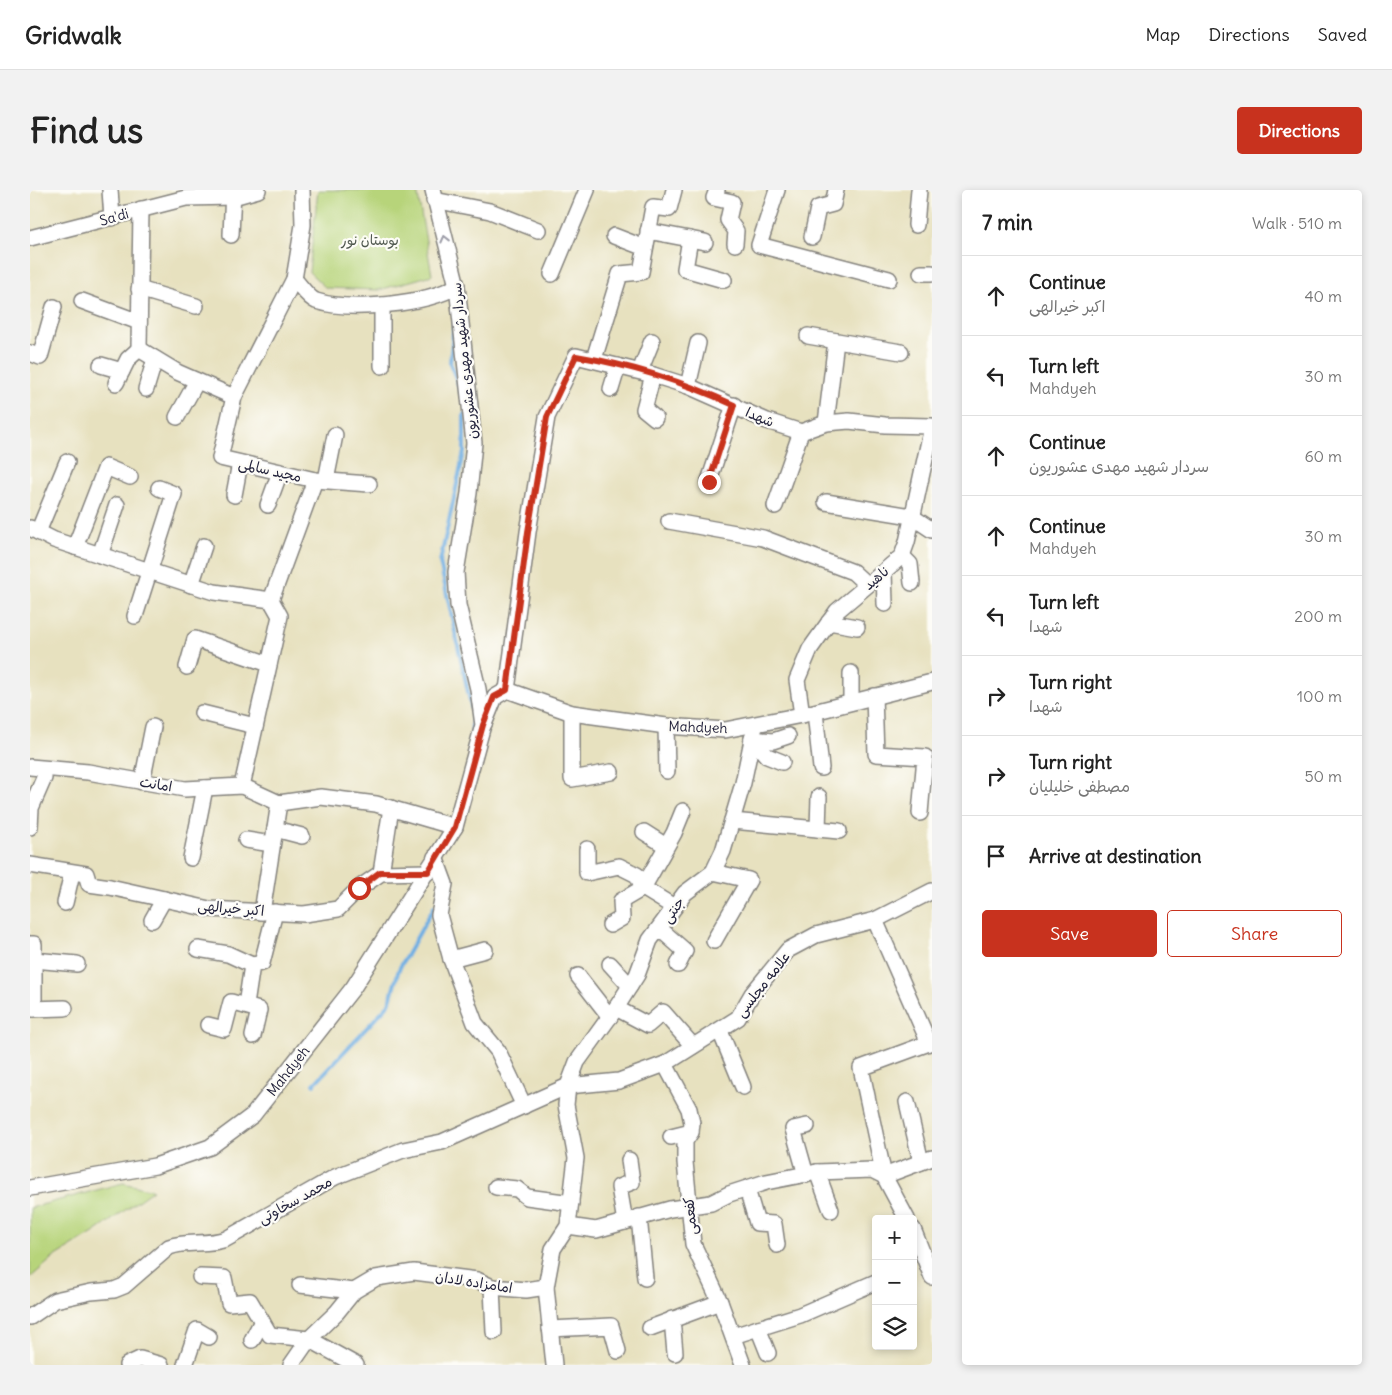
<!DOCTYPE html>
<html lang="en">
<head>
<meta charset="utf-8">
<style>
	:root { --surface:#fff; --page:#f2f2f2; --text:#222; --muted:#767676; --line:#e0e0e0; --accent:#c8321e }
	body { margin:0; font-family:Delius,"Playpen Sans Arabic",sans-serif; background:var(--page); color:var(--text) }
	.controls { position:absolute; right:15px; bottom:15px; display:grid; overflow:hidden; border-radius:5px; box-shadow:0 2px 8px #0003 }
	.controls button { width:45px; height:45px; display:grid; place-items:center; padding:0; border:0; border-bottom:1px solid var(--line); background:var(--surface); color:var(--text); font:25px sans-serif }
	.stop { position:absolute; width:15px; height:15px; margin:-11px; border:4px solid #c8321e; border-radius:50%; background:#fff }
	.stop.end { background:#c8321e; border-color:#fff; box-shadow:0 1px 5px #0008 }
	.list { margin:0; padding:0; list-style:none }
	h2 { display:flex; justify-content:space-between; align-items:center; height:65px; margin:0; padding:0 20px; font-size:21px }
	h2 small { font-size:16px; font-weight:400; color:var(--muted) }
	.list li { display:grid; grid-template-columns:32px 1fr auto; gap:15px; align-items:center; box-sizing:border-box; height:80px; padding:0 20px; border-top:1px solid var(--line) }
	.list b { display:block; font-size:19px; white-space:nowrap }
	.list p { margin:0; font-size:16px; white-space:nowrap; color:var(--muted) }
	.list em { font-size:16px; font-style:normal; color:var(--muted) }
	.actions { display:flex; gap:10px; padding:15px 20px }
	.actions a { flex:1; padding:11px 0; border:1px solid var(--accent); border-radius:5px; text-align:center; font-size:18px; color:var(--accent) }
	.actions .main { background:var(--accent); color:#fff }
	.icon { flex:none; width:28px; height:28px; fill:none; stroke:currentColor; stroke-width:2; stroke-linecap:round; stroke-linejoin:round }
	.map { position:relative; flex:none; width:902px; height:1175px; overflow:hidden; border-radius:5px }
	header { display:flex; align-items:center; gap:30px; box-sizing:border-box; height:70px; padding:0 25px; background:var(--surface); border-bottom:1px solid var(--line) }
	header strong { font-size:24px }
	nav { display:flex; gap:28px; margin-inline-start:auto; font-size:18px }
	.intro { display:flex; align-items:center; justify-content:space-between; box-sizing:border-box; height:120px; padding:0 30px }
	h1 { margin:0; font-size:35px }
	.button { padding:12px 22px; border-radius:5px; background:var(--accent); color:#fff; font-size:18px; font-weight:700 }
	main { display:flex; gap:30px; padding:0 30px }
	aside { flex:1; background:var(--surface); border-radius:5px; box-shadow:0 2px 8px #0003 }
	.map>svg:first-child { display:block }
</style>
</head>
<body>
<header>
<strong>Gridwalk</strong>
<nav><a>Map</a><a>Directions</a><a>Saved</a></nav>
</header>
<div class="intro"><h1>Find us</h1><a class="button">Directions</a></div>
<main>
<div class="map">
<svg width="902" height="1175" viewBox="0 0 902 1175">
	<rect width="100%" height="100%" fill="#fdfcf7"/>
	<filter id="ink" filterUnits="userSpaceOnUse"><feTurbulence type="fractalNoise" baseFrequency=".02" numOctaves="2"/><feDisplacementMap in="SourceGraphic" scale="10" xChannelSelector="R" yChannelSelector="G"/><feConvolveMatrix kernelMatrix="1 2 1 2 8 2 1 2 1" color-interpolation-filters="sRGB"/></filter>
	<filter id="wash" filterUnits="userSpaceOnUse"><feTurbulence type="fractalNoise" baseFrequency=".0096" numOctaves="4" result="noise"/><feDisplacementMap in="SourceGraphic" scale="20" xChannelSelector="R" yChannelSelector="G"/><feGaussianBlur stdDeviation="1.12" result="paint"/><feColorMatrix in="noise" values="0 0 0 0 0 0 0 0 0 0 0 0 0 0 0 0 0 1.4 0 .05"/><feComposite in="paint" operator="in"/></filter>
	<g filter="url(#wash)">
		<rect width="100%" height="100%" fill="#e7e1bf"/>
		<g fill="#b7d47a" stroke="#6c7b5a">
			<path d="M288 0H387L402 85 349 100 296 98 279 82Z"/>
			<path d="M93 993 123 1000 65 1042 23 1068 0 1088V1018Z"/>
		</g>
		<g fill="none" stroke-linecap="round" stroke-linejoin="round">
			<g stroke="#6fafe3" stroke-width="4">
				<path d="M424 134 420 173 432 204"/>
				<path d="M434 224V262L410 372 442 520V551"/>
				<path d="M284 894 359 814 369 779 404 717"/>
			</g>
		</g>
	</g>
	<g filter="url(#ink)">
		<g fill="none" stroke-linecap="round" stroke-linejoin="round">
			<g stroke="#84827d" stroke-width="18">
				<g id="minor">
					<path d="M80 0 82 28"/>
					<path d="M687 0 684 8 702 12 698 30 706 41 705 54"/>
					<path d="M747 0 729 55 859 89"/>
					<path d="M404 10 460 21 508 40"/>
					<path d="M886 35 889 0"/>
					<path d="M618 41 675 52"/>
					<path d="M201 45 203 0"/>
					<path d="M584 46 615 58"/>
					<path d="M782 47 788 18 803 14 806 0"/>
					<path d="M0 48 156 8 203 7 228 0"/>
					<path d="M660 49 655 79 694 90"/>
					<path d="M891 83H902"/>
					<path d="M522 84 557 0"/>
					<path d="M264 89C270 95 278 108 286 111 320 122 397 114 427 96"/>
					<path d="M109 99 166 116"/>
					<path d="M52 111 109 132"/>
					<path d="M352 115V176"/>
					<path d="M778 146 871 162"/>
					<path d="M109 159 111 19"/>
					<path d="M109 159 147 182 204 207"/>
					<path d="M0 163 10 167 24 117"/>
					<path d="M564 169 590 84 611 82 623 17 639 19 644 0"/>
					<path d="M71 175 92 181"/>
					<path d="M610 181 622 151"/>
					<path d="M623 185 614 219 625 228"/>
					<path d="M86 193 98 169 109 159"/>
					<path d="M658 196 668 153"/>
					<path d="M116 199 125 169"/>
					<path d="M581 199 588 176"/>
					<path d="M147 227 167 191"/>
					<path d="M796 233 806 151"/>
					<path d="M285 290 339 294"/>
					<path d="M296 290 305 245"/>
					<path d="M679 291 704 215"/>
					<path d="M204 305 210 273"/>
					<path d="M796 312 881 326 902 340"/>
					<path d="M238 315 250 282"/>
					<path d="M745 316 771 242"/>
					<path d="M639 331 733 348 823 382 837 395"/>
					<path d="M0 338 24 350 184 402 241 410 285 290 190 268 204 207 264 89 273 35 272 0"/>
					<path d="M8 342 37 272"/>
					<path d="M45 357 76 277 100 287"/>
					<path d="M70 365 87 315"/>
					<path d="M872 366 880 374 882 393"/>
					<path d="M854 382 855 414"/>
					<path d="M161 395 174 356"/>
					<path d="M105 426 144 304 129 298"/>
					<path d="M799 432 827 437"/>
					<path d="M157 477 165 449 239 474"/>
					<path d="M477 500 498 342 517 227 546 166 623 185 658 196 737 231 771 242 796 233 819 231 855 235 902 236"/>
					<path d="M844 506 846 564 895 567 890 623"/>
					<path d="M821 512V483"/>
					<path d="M785 522 791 578"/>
					<path d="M172 523 225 536"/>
					<path d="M542 523V589L581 582"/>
					<path d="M772 525 767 490 780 459 807 421 872 366 877 352 902 237"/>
					<path d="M454 534 465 507 477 500 542 523 636 536 695 540 772 525 902 492"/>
					<path d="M636 536 637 581"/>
					<path d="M722 549 737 566 752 572"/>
					<path d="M722 549 743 551 758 546"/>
					<path d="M0 577 58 582 155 599 212 596 249 613"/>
					<path d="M112 592 123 537"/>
					<path d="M212 596 250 426 241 410"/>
					<path d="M249 613 291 607 346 614 425 637"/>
					<path d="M702 631 809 641"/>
					<path d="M0 637 1 618 14 588V579"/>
					<path d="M245 639 272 646"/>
					<path d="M788 639 789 607"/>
					<path d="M614 642 636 656"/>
					<path d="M216 650 242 654"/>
					<path d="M557 659V683L589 676 607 685 613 698 644 717"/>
					<path d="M405 667 415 694 409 725 421 769 445 833 468 861 494 916"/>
					<path d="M161 668 175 598"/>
					<path d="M0 675 56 684 59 694 80 697 179 719 274 724 308 719 329 698 351 683 398 682"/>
					<path d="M683 682 719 690 684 751"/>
					<path d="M351 683 361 618"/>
					<path d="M35 713 42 683"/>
					<path d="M232 722 249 613"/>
					<path d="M122 730 134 709"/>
					<path d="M845 730 899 853 831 878 854 986 902 968"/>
					<path d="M580 735 592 728 591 711 613 698 644 643 653 621"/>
					<path d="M630 739 655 761 648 775"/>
					<path d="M0 754H4V819"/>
					<path d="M168 759 198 764 222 775"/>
					<path d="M421 769 455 760"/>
					<path d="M4 770 47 774"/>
					<path d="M580 774 600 796"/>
					<path d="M548 786 580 827"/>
					<path d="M216 815 222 775 232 773 245 722"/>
					<path d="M586 818 618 835 633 822 663 856"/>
					<path d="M0 819 35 818"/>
					<path d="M178 835 194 839 201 812 229 820 223 846"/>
					<path d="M690 841 713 897"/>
					<path d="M635 874 659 919 662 933 661 942 655 951V972L663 1054 690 1112 713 1175"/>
					<path d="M877 912 891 972"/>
					<path d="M641 947 661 942"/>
					<path d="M787 982 801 1020"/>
					<path d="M776 985 763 939 777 936"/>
					<path d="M466 997 487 999 497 1007 541 1013"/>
					<path d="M0 998 125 976 180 957 223 925 323 798 425 637 453 535 448 499 428 415 426 382 439 303 444 253 427 96 403 0"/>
					<path d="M717 999 727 1033 744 1034 747 1055"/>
					<path d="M609 1027 615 1088"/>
					<path d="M595 1032 589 997 602 992 599 970"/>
					<path d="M538 1036 566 1040 640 1019 681 1013 699 1004 736 992 787 982 842 980 854 986 877 1029"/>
					<path d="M883 1039 902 1087"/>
					<path d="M170 1087 194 1088 199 1113 220 1111 240 1145 279 1149 326 1175"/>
					<path d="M270 1095 324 1101"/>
					<path d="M462 1097 464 1142"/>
					<path d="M0 1127 25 1110 61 1102 84 1100 94 1096 139 1057C157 1050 177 1056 196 1049L305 987 373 960 412 952 538 896 589 891 635 874 708 828 722 804 758 760 786 745 845 730 902 701"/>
					<path d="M642 1129 645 1163"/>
					<path d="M620 1138 690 1112"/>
					<path d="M728 1138 738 1163"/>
					<path d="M520 1139 581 1136 588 1161"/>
					<path d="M703 1146 770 1125 846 1092"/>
					<path d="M222 1150 232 1131"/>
					<path d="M97 1175 110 1169 131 1175"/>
					<path d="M155 1175 167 1140 179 1147"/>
					<path d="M261 1175 279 1149 307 1122 324 1101 346 1088 384 1082 447 1090 462 1097 496 1100 516 1097"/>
					<path d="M524 1175 516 1097 523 1059 538 1036 546 968 536 915 538 896 547 872 586 818 607 785 620 750 655 703 683 682 693 661 713 593 725 536"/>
				</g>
			</g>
			<use href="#minor" stroke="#fff" stroke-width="15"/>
		</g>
		<defs><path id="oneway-chevron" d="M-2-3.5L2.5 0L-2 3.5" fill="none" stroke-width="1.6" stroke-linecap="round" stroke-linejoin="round" transform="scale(1.25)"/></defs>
		<use stroke="#9c9ca7" href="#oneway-chevron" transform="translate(415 49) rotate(-104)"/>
	</g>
	<g fill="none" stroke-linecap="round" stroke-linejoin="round" filter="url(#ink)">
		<path stroke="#c8321e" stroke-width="6" d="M329 698 350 682H398L425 637 453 535 464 507 477 500 498 342 517 227 546 166C600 175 654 192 704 215L679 292"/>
	</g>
	<g text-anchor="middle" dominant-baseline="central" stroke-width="4.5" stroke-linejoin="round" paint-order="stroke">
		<g font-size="14" fill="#22223b" stroke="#fdfcf7">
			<text transform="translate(84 27) rotate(-16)">Sa'di</text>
			<text transform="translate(434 171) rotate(-96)">سردار شهید مهدی عشوریون</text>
			<text transform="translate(730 227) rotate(23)">شهدا</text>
			<text transform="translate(240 280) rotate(13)">مجید سالمی</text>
			<text transform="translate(846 388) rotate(-40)">ناهید</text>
			<text transform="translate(668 537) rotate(2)">Mahdyeh</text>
			<text transform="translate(126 594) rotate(9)">امانت</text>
			<text transform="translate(201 718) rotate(5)">اکبر خیرالهی</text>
			<text transform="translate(643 720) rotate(-55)">جنتی</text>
			<text transform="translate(733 794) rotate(-52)">علامه مجلسی</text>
			<text transform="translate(258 881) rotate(-52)">Mahdyeh</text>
			<text transform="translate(265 1010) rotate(-29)">محمد سخاوتی</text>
			<text transform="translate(660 1026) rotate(-95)">کفعمی</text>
			<text transform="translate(444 1092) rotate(9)">امامزاده لادان</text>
		</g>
		<g font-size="14" fill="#4f574e" stroke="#fdfcf7">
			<text x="340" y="50">بوستان نور</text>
		</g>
	</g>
</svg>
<div class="controls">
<button>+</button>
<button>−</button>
<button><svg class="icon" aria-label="layers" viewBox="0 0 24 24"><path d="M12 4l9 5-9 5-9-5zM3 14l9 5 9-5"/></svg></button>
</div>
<div class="stop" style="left:329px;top:698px"></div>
<div class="stop end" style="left:679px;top:292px"></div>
</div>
<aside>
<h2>7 min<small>Walk · 510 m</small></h2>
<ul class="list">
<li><svg class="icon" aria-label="ahead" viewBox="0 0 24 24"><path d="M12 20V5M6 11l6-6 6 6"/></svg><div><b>Continue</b><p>اکبر خیرالهی</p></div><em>40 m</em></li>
<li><svg class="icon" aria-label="left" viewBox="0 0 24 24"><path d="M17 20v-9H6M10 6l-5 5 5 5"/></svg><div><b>Turn left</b><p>Mahdyeh</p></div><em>30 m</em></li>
<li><svg class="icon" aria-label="ahead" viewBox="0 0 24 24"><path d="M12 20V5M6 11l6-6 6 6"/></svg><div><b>Continue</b><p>سردار شهید مهدی عشوریون</p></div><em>60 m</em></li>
<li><svg class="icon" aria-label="ahead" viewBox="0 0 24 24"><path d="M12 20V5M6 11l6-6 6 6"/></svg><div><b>Continue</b><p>Mahdyeh</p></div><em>30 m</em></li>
<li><svg class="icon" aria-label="left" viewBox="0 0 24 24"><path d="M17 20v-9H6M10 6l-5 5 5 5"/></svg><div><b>Turn left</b><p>شهدا</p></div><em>200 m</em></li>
<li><svg class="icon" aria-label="right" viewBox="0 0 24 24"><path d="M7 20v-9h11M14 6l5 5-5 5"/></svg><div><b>Turn right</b><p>شهدا</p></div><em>100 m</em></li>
<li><svg class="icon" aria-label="right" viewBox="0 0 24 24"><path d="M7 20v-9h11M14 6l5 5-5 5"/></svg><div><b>Turn right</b><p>مصطفی خلیلیان</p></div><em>50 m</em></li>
<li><svg class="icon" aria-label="arrive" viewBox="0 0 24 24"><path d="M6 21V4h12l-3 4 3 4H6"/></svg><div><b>Arrive at destination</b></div></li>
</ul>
<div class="actions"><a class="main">Save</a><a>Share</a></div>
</aside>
</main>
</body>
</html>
